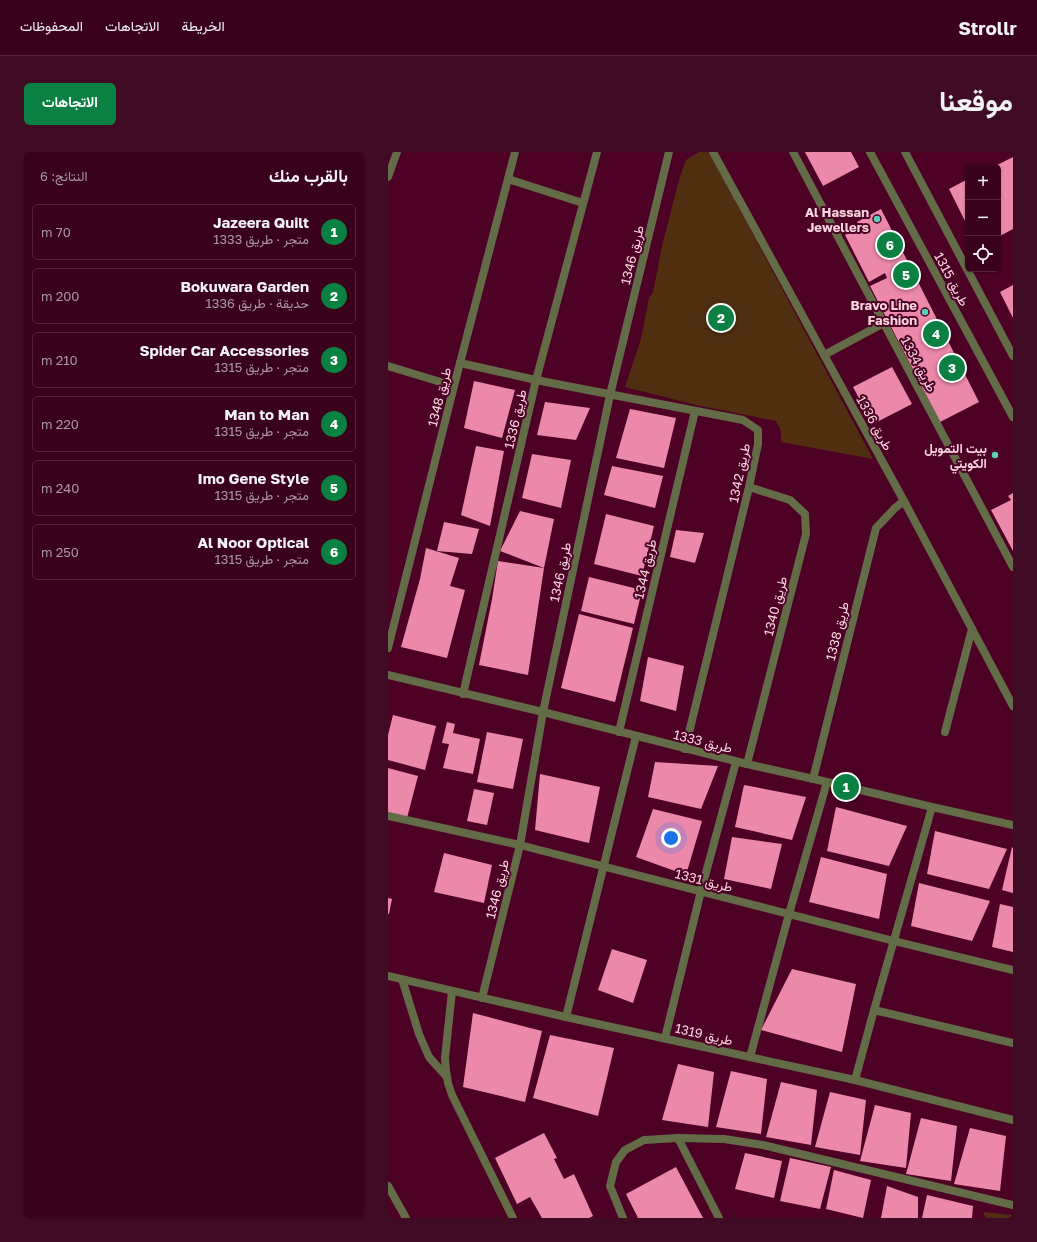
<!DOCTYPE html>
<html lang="ar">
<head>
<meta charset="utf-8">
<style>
	:root { --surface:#39011c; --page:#400b25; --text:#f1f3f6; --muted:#ab97a3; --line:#53233b; --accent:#0b8043 }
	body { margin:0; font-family:"Golos Text",Vazirmatn,sans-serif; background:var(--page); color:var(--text); direction:rtl }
	.controls { position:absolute; right:12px; top:12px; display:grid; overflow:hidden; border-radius:6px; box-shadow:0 1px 3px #0004 }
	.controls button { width:36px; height:36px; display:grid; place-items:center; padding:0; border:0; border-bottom:1px solid var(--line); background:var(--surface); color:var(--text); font:20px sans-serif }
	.you { position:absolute; left:283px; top:686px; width:14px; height:14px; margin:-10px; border:3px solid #fff; border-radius:50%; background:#1a73e8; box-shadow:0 0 0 6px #1a73e833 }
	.badge { display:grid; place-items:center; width:26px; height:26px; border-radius:50%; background:var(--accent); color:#fff; font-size:13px; font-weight:700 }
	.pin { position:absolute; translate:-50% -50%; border:2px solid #fff; box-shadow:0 1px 4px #0006 }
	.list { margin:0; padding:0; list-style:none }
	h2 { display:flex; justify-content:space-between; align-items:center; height:52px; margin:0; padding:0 16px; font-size:17px }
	h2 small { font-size:13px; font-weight:400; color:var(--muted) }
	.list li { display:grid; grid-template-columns:26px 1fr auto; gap:12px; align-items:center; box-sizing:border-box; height:56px; margin:0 8px 8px; padding:0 8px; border:1px solid var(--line); border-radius:6px }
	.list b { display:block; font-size:15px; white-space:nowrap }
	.list p { margin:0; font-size:13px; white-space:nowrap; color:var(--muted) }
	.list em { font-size:13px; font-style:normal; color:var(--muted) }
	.icon { flex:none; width:22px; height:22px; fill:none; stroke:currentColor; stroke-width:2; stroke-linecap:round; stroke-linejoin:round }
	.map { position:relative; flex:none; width:625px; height:1066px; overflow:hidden; direction:ltr; border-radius:6px }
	header { display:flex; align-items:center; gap:24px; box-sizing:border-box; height:56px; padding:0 20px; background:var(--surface); border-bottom:1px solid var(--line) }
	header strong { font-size:19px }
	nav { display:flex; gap:22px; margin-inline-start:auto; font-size:14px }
	.intro { display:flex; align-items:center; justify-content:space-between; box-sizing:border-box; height:96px; padding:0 24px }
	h1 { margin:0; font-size:28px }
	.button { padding:10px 18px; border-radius:6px; background:var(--accent); color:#fff; font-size:14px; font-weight:700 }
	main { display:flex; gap:24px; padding:0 24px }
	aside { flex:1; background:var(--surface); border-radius:6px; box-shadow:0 1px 3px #0004 }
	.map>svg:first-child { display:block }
</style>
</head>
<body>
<header>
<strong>Strollr</strong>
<nav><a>الخريطة</a><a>الاتجاهات</a><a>المحفوظات</a></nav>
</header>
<div class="intro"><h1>موقعنا</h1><a class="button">الاتجاهات</a></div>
<main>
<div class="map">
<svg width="625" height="1066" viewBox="0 0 625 1066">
	<rect width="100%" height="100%" fill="#4c0125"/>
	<g fill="#502f11">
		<path d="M311 0H320L327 11 485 307 393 290V279L388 269 308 253 237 235 253 187 261 146 265 140 274 94 292 24 298 8Z"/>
		<path d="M595 1060 625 1063V1066H598Z"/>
	</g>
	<g fill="#ec89aa">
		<path d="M417 0H463L471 15 435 34Z"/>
		<path d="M625 5V77L610 85V15H605Z"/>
		<path d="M580 27V75L561 37Z"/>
		<path d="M493 57 591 250 552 270 482 134 499 126 497 121 481 130 457 83 472 74 469 70Z"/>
		<path d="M625 133V166L612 140Z"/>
		<path d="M504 215 524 252 485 272 465 235Z"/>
		<path d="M86 229 127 238 114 286 76 276Z"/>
		<path d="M157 250 202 256 188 288 149 283Z"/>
		<path d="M242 257 288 266 276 316 228 306Z"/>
		<path d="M88 294 116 299 102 374 73 363Z"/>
		<path d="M144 302 183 308 173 356 134 346Z"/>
		<path d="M224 314 275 324 267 356 216 343Z"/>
		<path d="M625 341V399L603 358 623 348 620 344Z"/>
		<path d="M132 359 166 367 156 416 112 399Z"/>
		<path d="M218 362 266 374 254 424 206 412Z"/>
		<path d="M56 370 91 377 84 402 49 399Z"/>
		<path d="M288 378 316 381 307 411 282 405Z"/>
		<path d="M38 396 71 406 62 434 77 438 59 506 13 495 32 427Z"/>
		<path d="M110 409 156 416 140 523 91 513 104 447Z"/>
		<path d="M201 425 254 438 246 472 193 459Z"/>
		<path d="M191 462 245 476 227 550 173 536Z"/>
		<path d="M260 505 296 514 288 559 252 549Z"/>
		<path d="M5 563 48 574 37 618 0 608V583Z"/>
		<path d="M59 570 67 572 65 581 92 587 85 622 55 616 61 592 54 591Z"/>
		<path d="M99 580 135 587 125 637 89 630Z"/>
		<path d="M267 610 330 614 313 657 260 645Z"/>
		<path d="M0 616 30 624 19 666 0 661Z"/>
		<path d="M152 622 212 635 201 691 147 678Z"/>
		<path d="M356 633 418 645 404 688 347 675Z"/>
		<path d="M86 637 106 641 99 673 79 669Z"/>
		<path d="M448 655 519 674 501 714 439 699Z"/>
		<path d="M265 657 314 669 298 723 248 705Z"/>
		<path d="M547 679 619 697 601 737 539 722Z"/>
		<path d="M344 685 394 692 383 737 336 727Z"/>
		<path d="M624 695 625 696V741L614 738Z"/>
		<path d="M56 701 104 713 96 751 46 740Z"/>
		<path d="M433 705 499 722 491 767 421 750Z"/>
		<path d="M531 731 602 749 584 789 523 774Z"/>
		<path d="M0 746 4 747 1 762H0Z"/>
		<path d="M612 752 625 755V800L604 795Z"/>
		<path d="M224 797 259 808 245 851 210 838Z"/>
		<path d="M404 817 468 832 454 900 373 878Z"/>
		<path d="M85 861 154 879 137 950 75 935Z"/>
		<path d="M162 883 226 896 210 964 145 946Z"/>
		<path d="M290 912 326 920 320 975 274 968Z"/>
		<path d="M343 919 379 927 373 982 328 975Z"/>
		<path d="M393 930 429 938 423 993 378 985Z"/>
		<path d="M442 940 478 948 472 1003 427 995Z"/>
		<path d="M487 953 523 961 518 1016 472 1009Z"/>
		<path d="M533 966 569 974 563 1029 518 1022Z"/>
		<path d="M582 976 618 984 612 1039 566 1032Z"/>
		<path d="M156 981 169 1006 166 1007 176 1027 186 1022 205 1064 201 1066H154L142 1045 129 1052 107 1006Z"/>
		<path d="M357 1001 394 1009 386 1046 347 1037Z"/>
		<path d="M402 1006 443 1015 432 1057 392 1049Z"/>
		<path d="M288 1015 315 1066H250L238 1042Z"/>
		<path d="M446 1018 483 1028 475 1066 438 1057Z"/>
		<path d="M499 1034 530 1045V1066H493Z"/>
		<path d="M539 1043 585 1054 584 1066H534Z"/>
	</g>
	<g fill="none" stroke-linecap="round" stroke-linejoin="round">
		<g stroke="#636c47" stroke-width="8">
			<path d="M120 27 195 51"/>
			<path d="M436 203 496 171"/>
		</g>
		<g stroke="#636c47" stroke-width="8">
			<path d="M325 0 516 349 625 554"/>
			<path d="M405 0 625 415"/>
			<path d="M0 25 9 0"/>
			<path d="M72 211 148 228 355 268 370 278V292L361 335 297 597"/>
			<path d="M0 214 66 234"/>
			<path d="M0 496 66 234 127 0"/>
			<path d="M0 523 155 560 359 612 439 630 544 655 625 673"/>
			<path d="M75 542 148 228 209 0"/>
			<path d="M231 580 307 259"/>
			<path d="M557 580 584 477"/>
			<path d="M359 612 418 382 417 362 402 348 361 335"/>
			<path d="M425 627 488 376 507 356 516 349"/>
			<path d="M0 664 132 693 506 789 625 818"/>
			<path d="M0 824 178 865 467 928 625 968"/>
			<path d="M14 827 31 882 41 905 59 925"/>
			<path d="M64 839 57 906 58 919 60 931 64 943 125 1066"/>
			<path d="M94 846 132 693 155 560 222 243 281 0"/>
			<path d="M486 858 625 891"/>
			<path d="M178 865 248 584"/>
			<path d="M277 886 313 739 348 610"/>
			<path d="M362 905 401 762 439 630"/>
			<path d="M467 928 486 858 544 655"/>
			<path d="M290 986 331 1066"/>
			<path d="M235 1066 222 1034 228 1010 237 998 256 988 290 986 336 987 375 993 625 1053"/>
		</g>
		<g stroke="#636c47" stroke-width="8">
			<path d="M482 0 625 265"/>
			<path d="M517 0 625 204"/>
			<path d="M0 1034 18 1066"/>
		</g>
	</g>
	<g fill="#5dceb9" stroke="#4c0125" stroke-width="1.5">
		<circle cx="489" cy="67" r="4"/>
		<circle cx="537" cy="160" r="4"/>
		<circle cx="607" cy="303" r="4"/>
	</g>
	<g text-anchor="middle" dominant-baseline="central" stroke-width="4" stroke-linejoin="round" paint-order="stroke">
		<g font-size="13" font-weight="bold" fill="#fad5df" stroke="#4c0125" text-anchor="end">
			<text x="481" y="60">Al Hassan<tspan x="481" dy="15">Jewellers</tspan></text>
			<text x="529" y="153">Bravo Line<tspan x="529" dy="15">Fashion</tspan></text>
			<text x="599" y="296">بيت التمويل<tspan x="599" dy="15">الكويتي</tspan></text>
		</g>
		<g font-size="13" fill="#fad5df" stroke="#4c0125">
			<text transform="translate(244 103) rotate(-76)">طريق 1346</text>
			<text transform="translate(564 127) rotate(62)">طريق 1315</text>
			<text transform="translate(531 212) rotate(62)">طريق 1334</text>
			<text transform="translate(51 245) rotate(-76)">طريق 1348</text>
			<text transform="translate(127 267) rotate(-77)">طريق 1336</text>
			<text transform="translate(487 271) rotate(61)">طريق 1336</text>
			<text transform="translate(351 321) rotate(-78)">طريق 1342</text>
			<text transform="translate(257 417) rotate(-77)">طريق 1344</text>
			<text transform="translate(172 420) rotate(-78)">طريق 1346</text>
			<text transform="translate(387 454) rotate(-76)">طريق 1340</text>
			<text transform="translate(449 479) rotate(-76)">طريق 1338</text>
			<text transform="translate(315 589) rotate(14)">طريق 1333</text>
			<text transform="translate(316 728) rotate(14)">طريق 1331</text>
			<text transform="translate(109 737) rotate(-76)">طريق 1346</text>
			<text transform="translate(316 882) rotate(13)">طريق 1319</text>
		</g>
	</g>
</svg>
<div class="controls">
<button>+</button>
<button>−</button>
<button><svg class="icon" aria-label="locate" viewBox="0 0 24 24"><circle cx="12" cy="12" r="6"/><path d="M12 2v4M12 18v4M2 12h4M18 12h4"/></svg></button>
</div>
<div class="you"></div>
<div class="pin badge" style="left:458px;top:635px">1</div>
<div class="pin badge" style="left:333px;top:166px">2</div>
<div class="pin badge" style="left:564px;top:216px">3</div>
<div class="pin badge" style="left:548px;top:182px">4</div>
<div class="pin badge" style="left:518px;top:123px">5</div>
<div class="pin badge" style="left:502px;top:93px">6</div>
</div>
<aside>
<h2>بالقرب منك<small>النتائج: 6</small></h2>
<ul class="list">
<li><span class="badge">1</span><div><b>Jazeera Quilt</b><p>متجر · طريق 1333</p></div><em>70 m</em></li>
<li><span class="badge">2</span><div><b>Bokuwara Garden</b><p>حديقة · طريق 1336</p></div><em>200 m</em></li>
<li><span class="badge">3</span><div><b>Spider Car Accessories</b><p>متجر · طريق 1315</p></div><em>210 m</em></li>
<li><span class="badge">4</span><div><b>Man to Man</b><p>متجر · طريق 1315</p></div><em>220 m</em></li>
<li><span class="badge">5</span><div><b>Imo Gene Style</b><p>متجر · طريق 1315</p></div><em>240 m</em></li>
<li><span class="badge">6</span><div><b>Al Noor Optical</b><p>متجر · طريق 1315</p></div><em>250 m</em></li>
</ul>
</aside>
</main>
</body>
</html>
